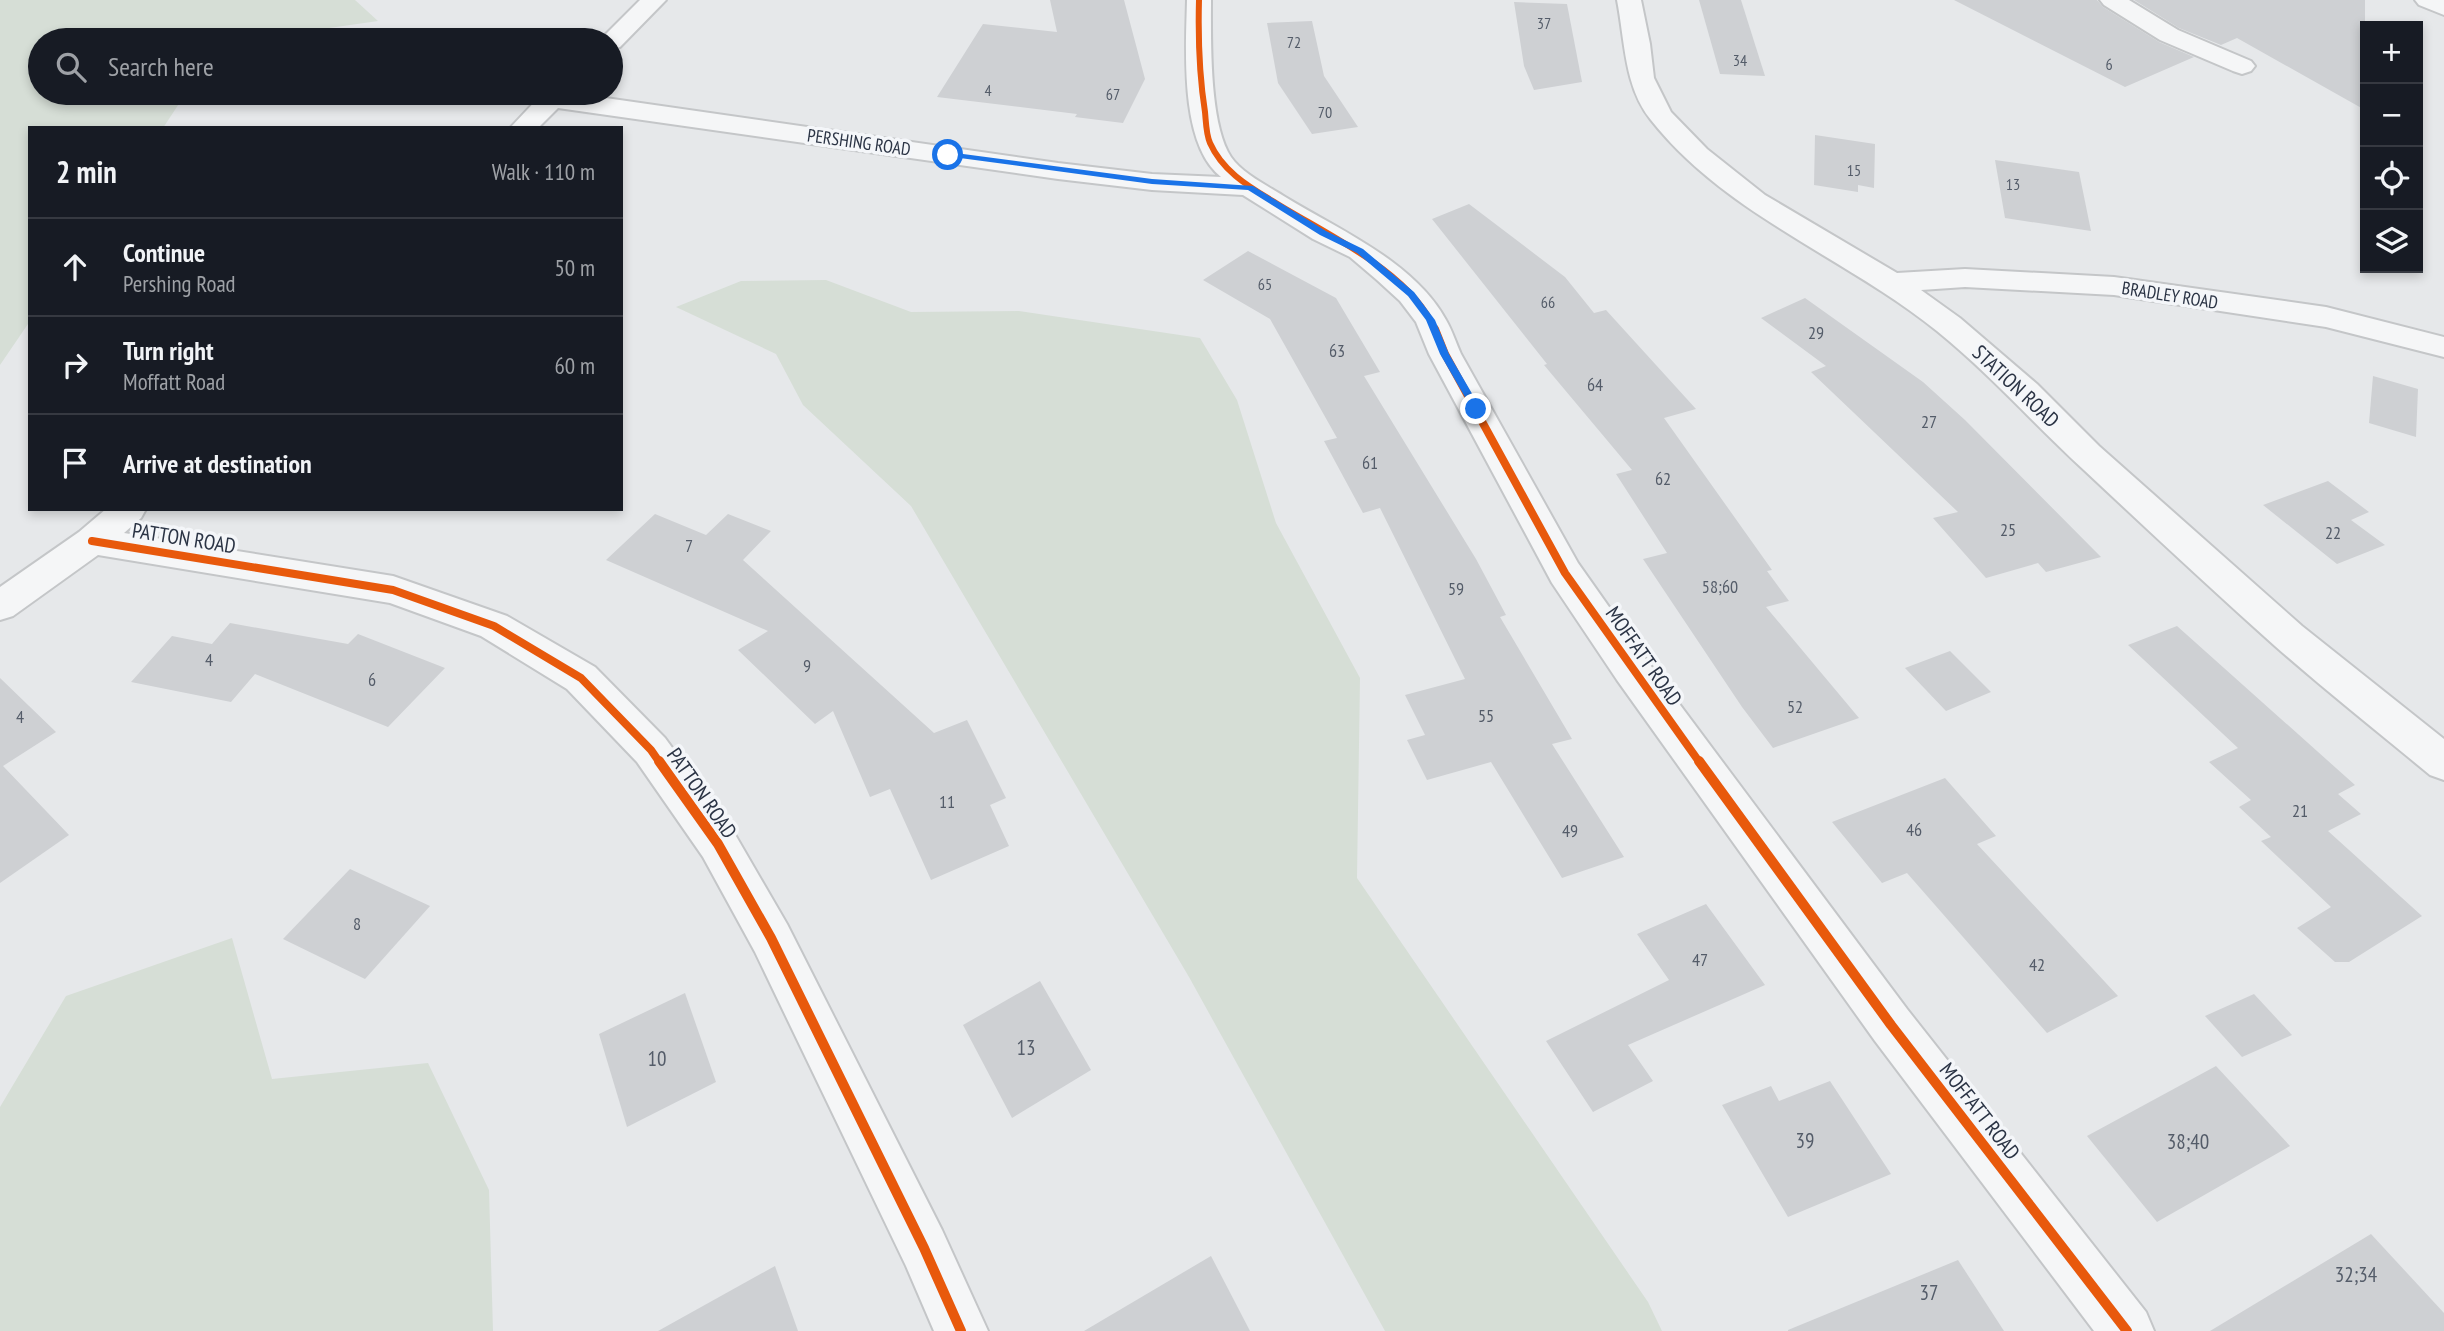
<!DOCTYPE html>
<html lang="en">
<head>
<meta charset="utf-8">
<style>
	:root { --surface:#171b24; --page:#20242c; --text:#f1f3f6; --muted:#9ea1a6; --line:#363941 }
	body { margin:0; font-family:"PT Sans Narrow",sans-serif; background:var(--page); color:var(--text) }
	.controls { position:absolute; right:21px; top:21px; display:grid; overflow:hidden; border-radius:0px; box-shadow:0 4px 10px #0003 }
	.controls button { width:63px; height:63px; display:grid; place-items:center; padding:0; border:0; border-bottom:2px solid var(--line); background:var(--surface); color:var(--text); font:35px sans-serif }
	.stop { position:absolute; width:21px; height:21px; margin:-16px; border:5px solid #1a73e8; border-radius:50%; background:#fff }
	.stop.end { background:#1a73e8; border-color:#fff; box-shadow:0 2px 7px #0008 }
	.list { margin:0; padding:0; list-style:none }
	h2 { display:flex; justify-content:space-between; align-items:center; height:91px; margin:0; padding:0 28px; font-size:30px }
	h2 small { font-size:23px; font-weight:400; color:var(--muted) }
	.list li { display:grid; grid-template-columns:46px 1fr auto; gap:21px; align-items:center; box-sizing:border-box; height:98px; padding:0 28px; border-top:2px solid var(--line) }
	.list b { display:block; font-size:26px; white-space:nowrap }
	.list p { margin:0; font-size:23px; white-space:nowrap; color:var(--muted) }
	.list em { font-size:23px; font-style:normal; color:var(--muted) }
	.icon { flex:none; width:38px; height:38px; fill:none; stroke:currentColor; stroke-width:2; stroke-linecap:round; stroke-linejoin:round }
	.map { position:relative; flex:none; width:2444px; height:1331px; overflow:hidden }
	.search { position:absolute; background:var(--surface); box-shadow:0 4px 10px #0003; left:28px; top:28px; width:595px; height:77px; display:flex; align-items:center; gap:18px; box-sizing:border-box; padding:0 24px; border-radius:38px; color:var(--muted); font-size:26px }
	.panel { position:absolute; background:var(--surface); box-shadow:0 4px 10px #0003; left:28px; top:126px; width:595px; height:385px; border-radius:0px }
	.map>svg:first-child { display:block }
</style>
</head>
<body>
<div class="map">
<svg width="2444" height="1331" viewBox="0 0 2444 1331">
	<rect width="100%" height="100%" fill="#e6e8ea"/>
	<g fill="#d6ded6">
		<path d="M0 0H355L378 21 246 40H40V93H186L163 128H30V321L0 365Z"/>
		<path d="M826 280 911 312 1019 311 1200 338 1237 400 1276 523 1360 678 1357 878 1648 1302 1662 1331H1385L1189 977 911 506 803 405 776 354 676 307 741 281Z"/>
		<path d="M232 938 272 1079 428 1063 489 1190 493 1331H0V1107L66 996Z"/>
	</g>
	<g fill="#ced0d3">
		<path d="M1050 0H1124L1145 79 1123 123 1075 117 1077 114 937 97 983 24 1057 32Z"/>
		<path d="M1699 0H1741L1765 76 1720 74Z"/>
		<path d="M1954 0H2097L2103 7 2159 42 2194 57 2125 87Z"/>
		<path d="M2134 0H2365V110L2237 38 2221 45 2179 28Z"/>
		<path d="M1514 2 1567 4 1582 82 1534 90 1524 66Z"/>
		<path d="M1312 21 1324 76 1358 127 1312 134 1278 83 1267 23Z"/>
		<path d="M1815 135 1875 144 1874 188 1858 185V192L1814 185Z"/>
		<path d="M1995 160 2079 172 2091 231 2005 218Z"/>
		<path d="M1469 204 1565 277 1594 313 1606 310 1696 409 1664 418 1772 570 1767 571 1789 601 1766 607 1859 718 1773 748 1742 707 1643 559 1667 553 1616 474 1632 470 1544 365 1547 364 1432 219Z"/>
		<path d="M1248 251 1336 298 1380 372 1364 376 1476 559 1506 615 1500 617 1572 739 1552 744 1624 857 1562 878 1491 762 1427 780 1407 740 1425 735 1405 695 1465 679 1380 508 1363 513 1324 441 1337 438 1270 319 1203 280Z"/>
		<path d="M1805 298 1923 382 1965 420 2101 557 2046 572 2038 563 1986 578 1933 518 1958 512 1811 372 1826 366 1761 318Z"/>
		<path d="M2373 376 2418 389 2416 437 2369 423Z"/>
		<path d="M2328 481 2369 512 2351 520 2385 545 2337 564 2263 505Z"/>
		<path d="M655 514 706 535 728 514 771 531 743 560 934 733 967 720 1006 798 990 805 1009 846 931 880 890 789 870 797 833 711 815 724 738 650 768 631 606 560Z"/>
		<path d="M230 623 348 644 358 634 445 668 388 727 255 674 231 702 131 682 172 636 212 644Z"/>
		<path d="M2177 626 2355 785 2338 794 2361 814 2328 831 2422 916 2349 962H2335L2297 928 2331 907 2261 841 2271 837 2239 807 2251 800 2209 762 2238 748 2128 645Z"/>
		<path d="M1950 651 1991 692 1946 711 1905 668Z"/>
		<path d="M0 678 56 732 3 766 69 835 0 883Z"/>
		<path d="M1945 778 1996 836 1977 844 2118 996 2047 1033 1907 873 1882 883 1832 822Z"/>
		<path d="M350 869 430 906 365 979 283 939Z"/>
		<path d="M1706 904 1765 985 1628 1045 1653 1081 1593 1112 1546 1041 1669 980 1637 934Z"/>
		<path d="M1040 981 1091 1070 1012 1118 963 1025Z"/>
		<path d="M685 993 716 1082 627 1127 599 1034Z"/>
		<path d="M2254 994 2292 1035 2242 1057 2205 1016Z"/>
		<path d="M2216 1066 2290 1146 2157 1222 2087 1136Z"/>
		<path d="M1830 1081 1891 1174 1788 1217 1722 1105 1771 1086 1779 1101Z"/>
		<path d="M2371 1234 2444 1313V1331H2210Z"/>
		<path d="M1211 1256 1250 1331H1084Z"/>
		<path d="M1958 1260 2004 1331H1788V1330Z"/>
		<path d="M775 1266 798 1331H658Z"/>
	</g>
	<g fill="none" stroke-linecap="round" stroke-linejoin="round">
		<g stroke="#c4c6c8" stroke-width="4">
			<g id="street">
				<path d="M640 0H666L620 47 611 49V40H600Z"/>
				<path d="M1187 0H1211C1211 40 1209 124 1231 157 1242 173 1266 185 1282 195 1337 229 1414 261 1446 320 1452 330 1456 343 1461 354L1578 563 1645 658 1907 1009 2146 1312 2154 1331H2094L1875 1041 1617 680 1552 583 1429 354 1416 322 1400 301 1377 280 1350 257 1313 239 1243 195 1152 190 1058 179 558 108 538 128H510L542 94 571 93 1058 163 1152 174 1221 177C1179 144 1186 49 1187 0Z"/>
				<path d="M1617 0H1641L1650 44 1654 78 1671 112 1707 149 1765 195 1897 273 1965 269 2114 277 2326 307 2444 337V357L2326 327 2114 295 1965 287 1921 290 1960 318 2037 384 2099 446 2302 626 2444 739V780L2430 775C2378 732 2325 690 2275 646 2210 588 2147 529 2084 470 2034 424 1990 374 1937 331 1845 257 1726 215 1651 120 1624 87 1625 41 1617 0Z"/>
				<path d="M2100 0H2129L2178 30 2251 61 2255 66 2251 71 2242 74 2233 71 2160 40 2104 5Z"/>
				<path d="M2415 0H2444V15L2419 5Z"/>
				<path d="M106 509H146L141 518 124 533 393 576 507 616 595 667 665 738 733 831 787 924 942 1230 988 1331H934L906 1266 755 952 703 857 637 762 567 689 481 636 390 603 98 555 13 616 0 620V587L79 532Z"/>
			</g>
		</g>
		<use href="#street" fill="#f5f6f7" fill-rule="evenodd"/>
		<g stroke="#f4f6f9" stroke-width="10">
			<path id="cycleway-far2" d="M1199 0C1198 38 1199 74 1205 112 1206 122 1206 134 1210 143 1222 170 1246 185 1271 200 1323 233 1411 271 1435 330"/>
		</g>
		<g stroke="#f4f6f9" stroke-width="12">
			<g id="cycleway-far1">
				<path d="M1435 329 1445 354 1565 573 1700 763"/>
				<path d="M92 541 393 590 494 626 581 678 651 750 660 763"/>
			</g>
		</g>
		<g stroke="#f4f6f9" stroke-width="15">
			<g id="cycleway">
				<path d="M659 761 718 844 771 938 924 1248 961 1331"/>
				<path d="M1699 761 1891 1025 2127 1331"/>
			</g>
		</g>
		<use href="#cycleway-far2" stroke="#e8590c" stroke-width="6"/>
		<use href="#cycleway-far1" stroke="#e8590c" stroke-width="8"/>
		<use href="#cycleway" stroke="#e8590c" stroke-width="10"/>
	</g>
	<path fill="#1a73e8" d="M948 152 1152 179 1253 186 1326 231 1363 249 1414 292 1435 320 1449 354 1481 409 1473 411 1440 354 1426 320 1408 296 1357 253 1320 235 1248 190 1152 184 945 156Z"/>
	<g text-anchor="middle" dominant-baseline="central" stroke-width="7" stroke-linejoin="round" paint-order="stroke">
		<g font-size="16" fill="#545c69">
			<text x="1544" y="23">37</text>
			<text x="1294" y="42">72</text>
			<text x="1740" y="60">34</text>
			<text x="2109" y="64">6</text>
			<text x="988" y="90">4</text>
			<text x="1113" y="94">67</text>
			<text x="1325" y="112">70</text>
			<text x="1854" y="170">15</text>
			<text x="2013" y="184">13</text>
			<text x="1265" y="284">65</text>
			<text x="1548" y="302">66</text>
		</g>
		<g font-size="18" fill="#2b3445" stroke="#f4f6f9">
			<text transform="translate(859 142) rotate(8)">PERSHING ROAD</text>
			<text transform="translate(2170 295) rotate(9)">BRADLEY ROAD</text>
		</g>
		<g font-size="18" fill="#545c69">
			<text x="1816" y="332">29</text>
			<text x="1337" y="350">63</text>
			<text x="1595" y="384">64</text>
			<text x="1929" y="421">27</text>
			<text x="1370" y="462">61</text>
			<text x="1663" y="478">62</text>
			<text x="2008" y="529">25</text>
			<text x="2333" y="532">22</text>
			<text x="689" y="545">7</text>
			<text x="1720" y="586">58;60</text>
			<text x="1456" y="588">59</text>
			<text x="209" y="659">4</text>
			<text x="807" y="665">9</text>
			<text x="372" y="679">6</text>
			<text x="1795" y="706">52</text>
			<text x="1486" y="715">55</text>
			<text x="20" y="716">4</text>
			<text x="947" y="801">11</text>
			<text x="2300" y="810">21</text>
			<text x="1914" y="829">46</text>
			<text x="1570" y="830">49</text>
			<text x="357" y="923">8</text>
			<text x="1700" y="959">47</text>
			<text x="2037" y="964">42</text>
		</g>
		<g font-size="21" fill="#2b3445" stroke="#f4f6f9">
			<text transform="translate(2016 386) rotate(43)">STATION ROAD</text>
			<text transform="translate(184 538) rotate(9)">PATTON ROAD</text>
			<text transform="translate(1644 656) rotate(55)">MOFFATT ROAD</text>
			<text transform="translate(702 793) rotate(55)">PATTON ROAD</text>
			<text transform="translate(1980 1111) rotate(52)">MOFFATT ROAD</text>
		</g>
		<g font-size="21" fill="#545c69">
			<text x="1026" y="1047">13</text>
			<text x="657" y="1058">10</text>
			<text x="1805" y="1140">39</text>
			<text x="2188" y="1141">38;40</text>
			<text x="2356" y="1274">32;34</text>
			<text x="1929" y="1292">37</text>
		</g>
	</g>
</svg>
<div class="controls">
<button>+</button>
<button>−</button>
<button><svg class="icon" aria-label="locate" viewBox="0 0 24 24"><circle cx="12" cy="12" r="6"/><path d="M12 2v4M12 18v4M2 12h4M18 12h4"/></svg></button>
<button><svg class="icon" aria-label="layers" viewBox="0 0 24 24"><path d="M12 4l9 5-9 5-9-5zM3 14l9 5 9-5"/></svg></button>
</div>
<div class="stop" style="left:948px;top:155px"></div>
<div class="stop end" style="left:1476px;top:409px"></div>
<div class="search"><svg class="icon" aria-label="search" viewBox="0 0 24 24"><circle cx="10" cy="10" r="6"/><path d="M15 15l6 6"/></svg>Search here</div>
<section class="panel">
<h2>2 min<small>Walk · 110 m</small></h2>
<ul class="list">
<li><svg class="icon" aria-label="ahead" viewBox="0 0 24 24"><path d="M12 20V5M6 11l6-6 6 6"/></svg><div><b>Continue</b><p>Pershing Road</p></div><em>50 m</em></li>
<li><svg class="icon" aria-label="right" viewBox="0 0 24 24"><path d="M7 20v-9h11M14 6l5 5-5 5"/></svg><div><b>Turn right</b><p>Moffatt Road</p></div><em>60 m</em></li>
<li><svg class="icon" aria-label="arrive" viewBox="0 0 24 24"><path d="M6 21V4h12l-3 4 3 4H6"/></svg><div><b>Arrive at destination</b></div></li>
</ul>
</section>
</div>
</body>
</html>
